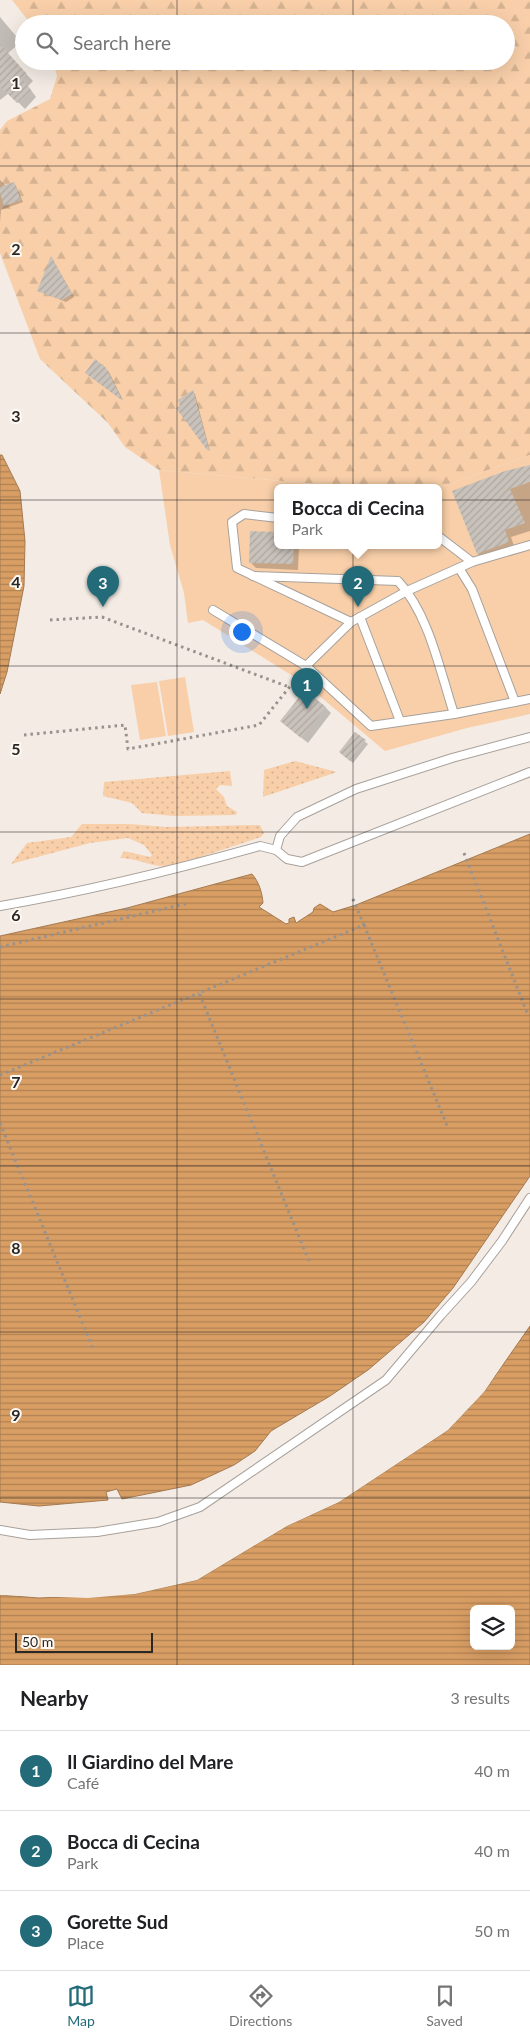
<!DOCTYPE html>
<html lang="en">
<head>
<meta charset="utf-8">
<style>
	:root { --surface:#fff; --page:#f2f2f2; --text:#202124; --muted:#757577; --line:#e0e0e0; --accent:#246b79 }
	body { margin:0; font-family:Lato,sans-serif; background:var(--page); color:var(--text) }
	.controls { position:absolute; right:15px; bottom:15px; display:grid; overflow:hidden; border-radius:8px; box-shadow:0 5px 20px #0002 }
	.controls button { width:45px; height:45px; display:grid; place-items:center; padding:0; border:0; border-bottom:1px solid var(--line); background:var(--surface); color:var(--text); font:25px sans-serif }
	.scale { position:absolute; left:15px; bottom:12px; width:138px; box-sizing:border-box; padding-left:5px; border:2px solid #2a2724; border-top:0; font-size:14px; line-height:18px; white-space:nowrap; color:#2a2724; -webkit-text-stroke:4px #fff9f3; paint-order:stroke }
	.you { position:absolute; left:241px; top:631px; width:18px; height:18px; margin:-12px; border:4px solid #fff; border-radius:50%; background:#1a73e8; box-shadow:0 0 0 8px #1a73e833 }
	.badge { display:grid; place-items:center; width:32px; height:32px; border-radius:50%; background:var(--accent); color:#fff; font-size:16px; font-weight:700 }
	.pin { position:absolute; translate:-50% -41px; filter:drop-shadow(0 1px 2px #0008) }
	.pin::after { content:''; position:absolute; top:26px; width:18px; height:15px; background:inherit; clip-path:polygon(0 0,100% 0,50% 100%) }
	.popup { position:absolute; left:274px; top:484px; width:168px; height:65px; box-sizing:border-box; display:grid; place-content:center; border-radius:8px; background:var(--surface); filter:drop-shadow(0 1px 4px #0005); font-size:16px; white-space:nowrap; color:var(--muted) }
	.popup b { font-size:19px; color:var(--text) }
	.popup::after { content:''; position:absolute; left:50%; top:100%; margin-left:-10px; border:10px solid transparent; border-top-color:var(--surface) }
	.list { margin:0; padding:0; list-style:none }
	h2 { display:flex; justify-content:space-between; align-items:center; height:65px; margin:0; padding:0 20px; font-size:21px }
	h2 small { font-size:16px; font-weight:400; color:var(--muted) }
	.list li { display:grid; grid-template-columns:32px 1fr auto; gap:15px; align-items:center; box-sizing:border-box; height:80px; padding:0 20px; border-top:1px solid var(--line) }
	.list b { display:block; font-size:19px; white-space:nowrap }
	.list p { margin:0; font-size:16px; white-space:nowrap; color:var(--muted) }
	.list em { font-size:16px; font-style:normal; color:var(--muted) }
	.icon { flex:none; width:28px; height:28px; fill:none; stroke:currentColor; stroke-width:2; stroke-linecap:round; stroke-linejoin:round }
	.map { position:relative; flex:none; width:530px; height:1665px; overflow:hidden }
	.search { position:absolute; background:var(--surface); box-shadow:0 5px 20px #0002; left:15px; right:15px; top:15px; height:55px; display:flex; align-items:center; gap:12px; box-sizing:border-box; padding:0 18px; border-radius:28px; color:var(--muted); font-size:19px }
	.sheet { height:305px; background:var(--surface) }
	nav { display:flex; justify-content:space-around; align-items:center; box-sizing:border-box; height:70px; border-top:1px solid var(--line); background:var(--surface); font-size:14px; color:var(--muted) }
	nav a { display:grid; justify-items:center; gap:2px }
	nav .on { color:var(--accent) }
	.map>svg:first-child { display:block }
</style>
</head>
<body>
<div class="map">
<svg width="530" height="1665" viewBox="0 0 530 1665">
	<defs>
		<pattern id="grass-dots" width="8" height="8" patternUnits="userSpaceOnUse" patternTransform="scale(1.25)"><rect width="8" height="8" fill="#f8cfa9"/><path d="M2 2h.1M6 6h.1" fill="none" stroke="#d5b291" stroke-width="1.8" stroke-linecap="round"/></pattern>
		<pattern id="forest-firs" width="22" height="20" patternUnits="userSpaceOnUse" patternTransform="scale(1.25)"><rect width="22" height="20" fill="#f8cfa9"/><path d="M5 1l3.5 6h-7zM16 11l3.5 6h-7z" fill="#d5b291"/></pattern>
		<pattern id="water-rules" width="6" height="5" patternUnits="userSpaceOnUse" patternTransform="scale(1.25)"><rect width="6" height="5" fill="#d99e64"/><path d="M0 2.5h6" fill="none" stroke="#b08152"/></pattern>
		<pattern id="building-hatch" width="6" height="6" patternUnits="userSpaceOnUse" patternTransform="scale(1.25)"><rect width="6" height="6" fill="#c9c2bb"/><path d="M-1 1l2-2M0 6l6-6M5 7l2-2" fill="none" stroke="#ada7a1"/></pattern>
	</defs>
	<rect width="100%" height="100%" fill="#f3ebe4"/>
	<g fill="url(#grass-dots)">
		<path d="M295 761 337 772 263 797 264 770Z"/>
		<path d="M230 771 232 786 220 785 216 789 224 797 227 806 237 812 236 815 174 816 142 813 132 803 103 796 104 782Z"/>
		<path d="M82 824H130L166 827 260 825 264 833 261 837 170 867C151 867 137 858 120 858L124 851 150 857 152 855 144 845 128 838 90 843 11 864 27 843 71 837Z"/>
	</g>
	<path fill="url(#forest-firs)" d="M12 0H530V455L438 488H360L159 470 125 447 108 423 40 359 0 253V130L7 121 50 99 57 76 53 61H506V24H31Z"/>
	<g fill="#f8cfa9">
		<path d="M530 455V714L467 728 385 751 304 683 203 620 188 623 184 593 170 545 159 470 360 488H278V546H438V488Z"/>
		<path d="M185 677 194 732 168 736 159 681Z"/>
		<path d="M157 682 166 736 140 740 131 685Z"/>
	</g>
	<g fill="url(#water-rules)" stroke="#a47a51" fill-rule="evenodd">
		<path d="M0 455H2L20 491 25 541 24 586 7 672 0 694Z"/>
		<path d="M530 834V1176L453 1288 424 1322 368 1370 330 1396 271 1431 255 1451 234 1465 191 1485 122 1499 117 1489 106 1492 108 1500 39 1506 0 1502V936L127 908 252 874C259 882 262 892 263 903L259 907 286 924 289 923V919L294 917 296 923 313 912 314 908 320 904 333 912 356 905Z"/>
		<path d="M530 1326V1665H0V1595L39 1598 135 1594 197 1580 287 1526 339 1502 448 1430 484 1392ZM474 1609H511V1646H474Z"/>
	</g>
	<path fill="#f3ebe4" d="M530 1323 484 1392 448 1430 339 1502 287 1526 197 1580 135 1594 88 1598 0 1595V1592L88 1595 135 1591 196 1578 286 1523 338 1500 446 1428 482 1390Z"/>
	<g fill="#0003">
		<path d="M0 17 21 42 7 54 33 81 28 86 36 97 25 109 9 93 0 100Z"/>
		<path d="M0 180 6 186 14 183 16 186 23 202 1 210 0 222Z"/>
		<path d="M52 258 74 297 66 302 39 291Z"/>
		<path d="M106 369 109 372 123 400 90 375Z"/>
		<path d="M193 392 195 394 210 451 208 449Z"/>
		<path d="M530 467V531L511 537 515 549 485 561 478 554 454 492Z"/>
		<path d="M278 546H299L298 570 256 568 250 562Z"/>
		<path d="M325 707 331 713 308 743 288 727Z"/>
		<path d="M355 734 368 744 353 763 343 755Z"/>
	</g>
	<g fill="url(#building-hatch)">
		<path d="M0 44 27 74 22 79 31 90 17 103 0 86Z"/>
		<path d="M14 182 21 200 4 206 0 193V187Z"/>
		<path d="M51 256 72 294 62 300 37 291Z"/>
		<path d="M95 359 106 368 123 401 85 373Z"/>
		<path d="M193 390 209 449 207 450 176 408 180 406 178 400Z"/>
		<path d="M530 465V482L510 489 525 523 505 530 509 542 477 554 452 491 505 471Z"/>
		<path d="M250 531 278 532V546H294L293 564 249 563Z"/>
		<path d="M305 690 326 707 301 738 280 721Z"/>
		<path d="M355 732 366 740 350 761 339 752Z"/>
	</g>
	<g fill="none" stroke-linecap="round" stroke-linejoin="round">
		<g stroke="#a8a19b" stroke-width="10">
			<g id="lane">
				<path d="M278 518 244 514 232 522 237 568 351 622"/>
				<path d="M438 536 472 562"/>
				<path d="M459 568 472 589 515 702"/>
				<path d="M253 576 398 581C429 614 440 671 454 714"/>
				<path d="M213 610 306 666 371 726 454 714 530 699"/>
				<path d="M360 617 400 721"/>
				<path d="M306 666 351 622 407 591 472 562 530 545"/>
				<path d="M276 850 280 836 297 817 356 789 452 758 530 737"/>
				<path d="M0 906C88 891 174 870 260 846L276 850 287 859 302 862 530 772"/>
				<path d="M0 1530 30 1535 97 1532 158 1522 200 1507 386 1380 441 1315 471 1282 502 1241 530 1198"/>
			</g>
		</g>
		<g stroke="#98928d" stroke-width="3" stroke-dasharray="2.5 4" stroke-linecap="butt">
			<path d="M50 620 102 617 289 687"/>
			<path d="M24 735 125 725 128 749 259 725 300 674"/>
			<path d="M464 853 528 1015"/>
			<path d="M127 908 129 916"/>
			<path d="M364 925 448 1128"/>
			<path d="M0 947 189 903"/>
			<path d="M0 1075 199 993"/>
			<path d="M0 1123 94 1351"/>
			<path d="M309 1261 199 993 364 925 352 897"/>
		</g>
		<use href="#lane" stroke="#fff" stroke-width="8"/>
	</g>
	<path fill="none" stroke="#2a2724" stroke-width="1" stroke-opacity="0.55" d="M177 0V24M353 0V24M177 61V1665M353 61V1665M0 166H530M0 333H530M0 500H530M0 666H530M0 832H530M0 999H530M0 1166H530M0 1332H530M0 1498H530"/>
	<g font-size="16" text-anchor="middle" font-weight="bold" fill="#2a2724" stroke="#fff9f3" stroke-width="4" stroke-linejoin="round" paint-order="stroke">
		<text x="16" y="89">1</text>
		<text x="16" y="255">2</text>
		<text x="16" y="422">3</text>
		<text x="16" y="588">4</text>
		<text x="16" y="755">5</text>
		<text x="16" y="921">6</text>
		<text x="16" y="1088">7</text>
		<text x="16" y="1254">8</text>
		<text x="16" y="1421">9</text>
	</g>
</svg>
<div class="controls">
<button><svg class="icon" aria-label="layers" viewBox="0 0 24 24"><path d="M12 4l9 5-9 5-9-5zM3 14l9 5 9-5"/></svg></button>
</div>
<div class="scale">50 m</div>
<div class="you"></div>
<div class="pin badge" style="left:307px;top:709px">1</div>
<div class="pin badge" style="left:358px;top:607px">2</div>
<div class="popup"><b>Bocca di Cecina</b>Park</div>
<div class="pin badge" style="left:103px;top:607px">3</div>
<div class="search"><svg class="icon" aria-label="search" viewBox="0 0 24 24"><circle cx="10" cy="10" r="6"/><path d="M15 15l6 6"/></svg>Search here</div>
</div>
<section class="sheet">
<h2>Nearby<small>3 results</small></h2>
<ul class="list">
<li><span class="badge">1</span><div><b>Il Giardino del Mare</b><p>Café</p></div><em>40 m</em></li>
<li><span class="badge">2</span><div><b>Bocca di Cecina</b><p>Park</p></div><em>40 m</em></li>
<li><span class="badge">3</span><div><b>Gorette Sud</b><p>Place</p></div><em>50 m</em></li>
</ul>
</section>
<nav>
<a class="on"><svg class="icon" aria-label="map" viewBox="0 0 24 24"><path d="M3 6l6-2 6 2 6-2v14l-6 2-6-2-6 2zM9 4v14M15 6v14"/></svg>Map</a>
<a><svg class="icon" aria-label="directions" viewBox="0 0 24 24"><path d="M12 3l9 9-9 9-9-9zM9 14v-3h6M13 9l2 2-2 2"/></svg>Directions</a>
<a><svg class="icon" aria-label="saved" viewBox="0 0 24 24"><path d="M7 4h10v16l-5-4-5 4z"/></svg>Saved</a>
</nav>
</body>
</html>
